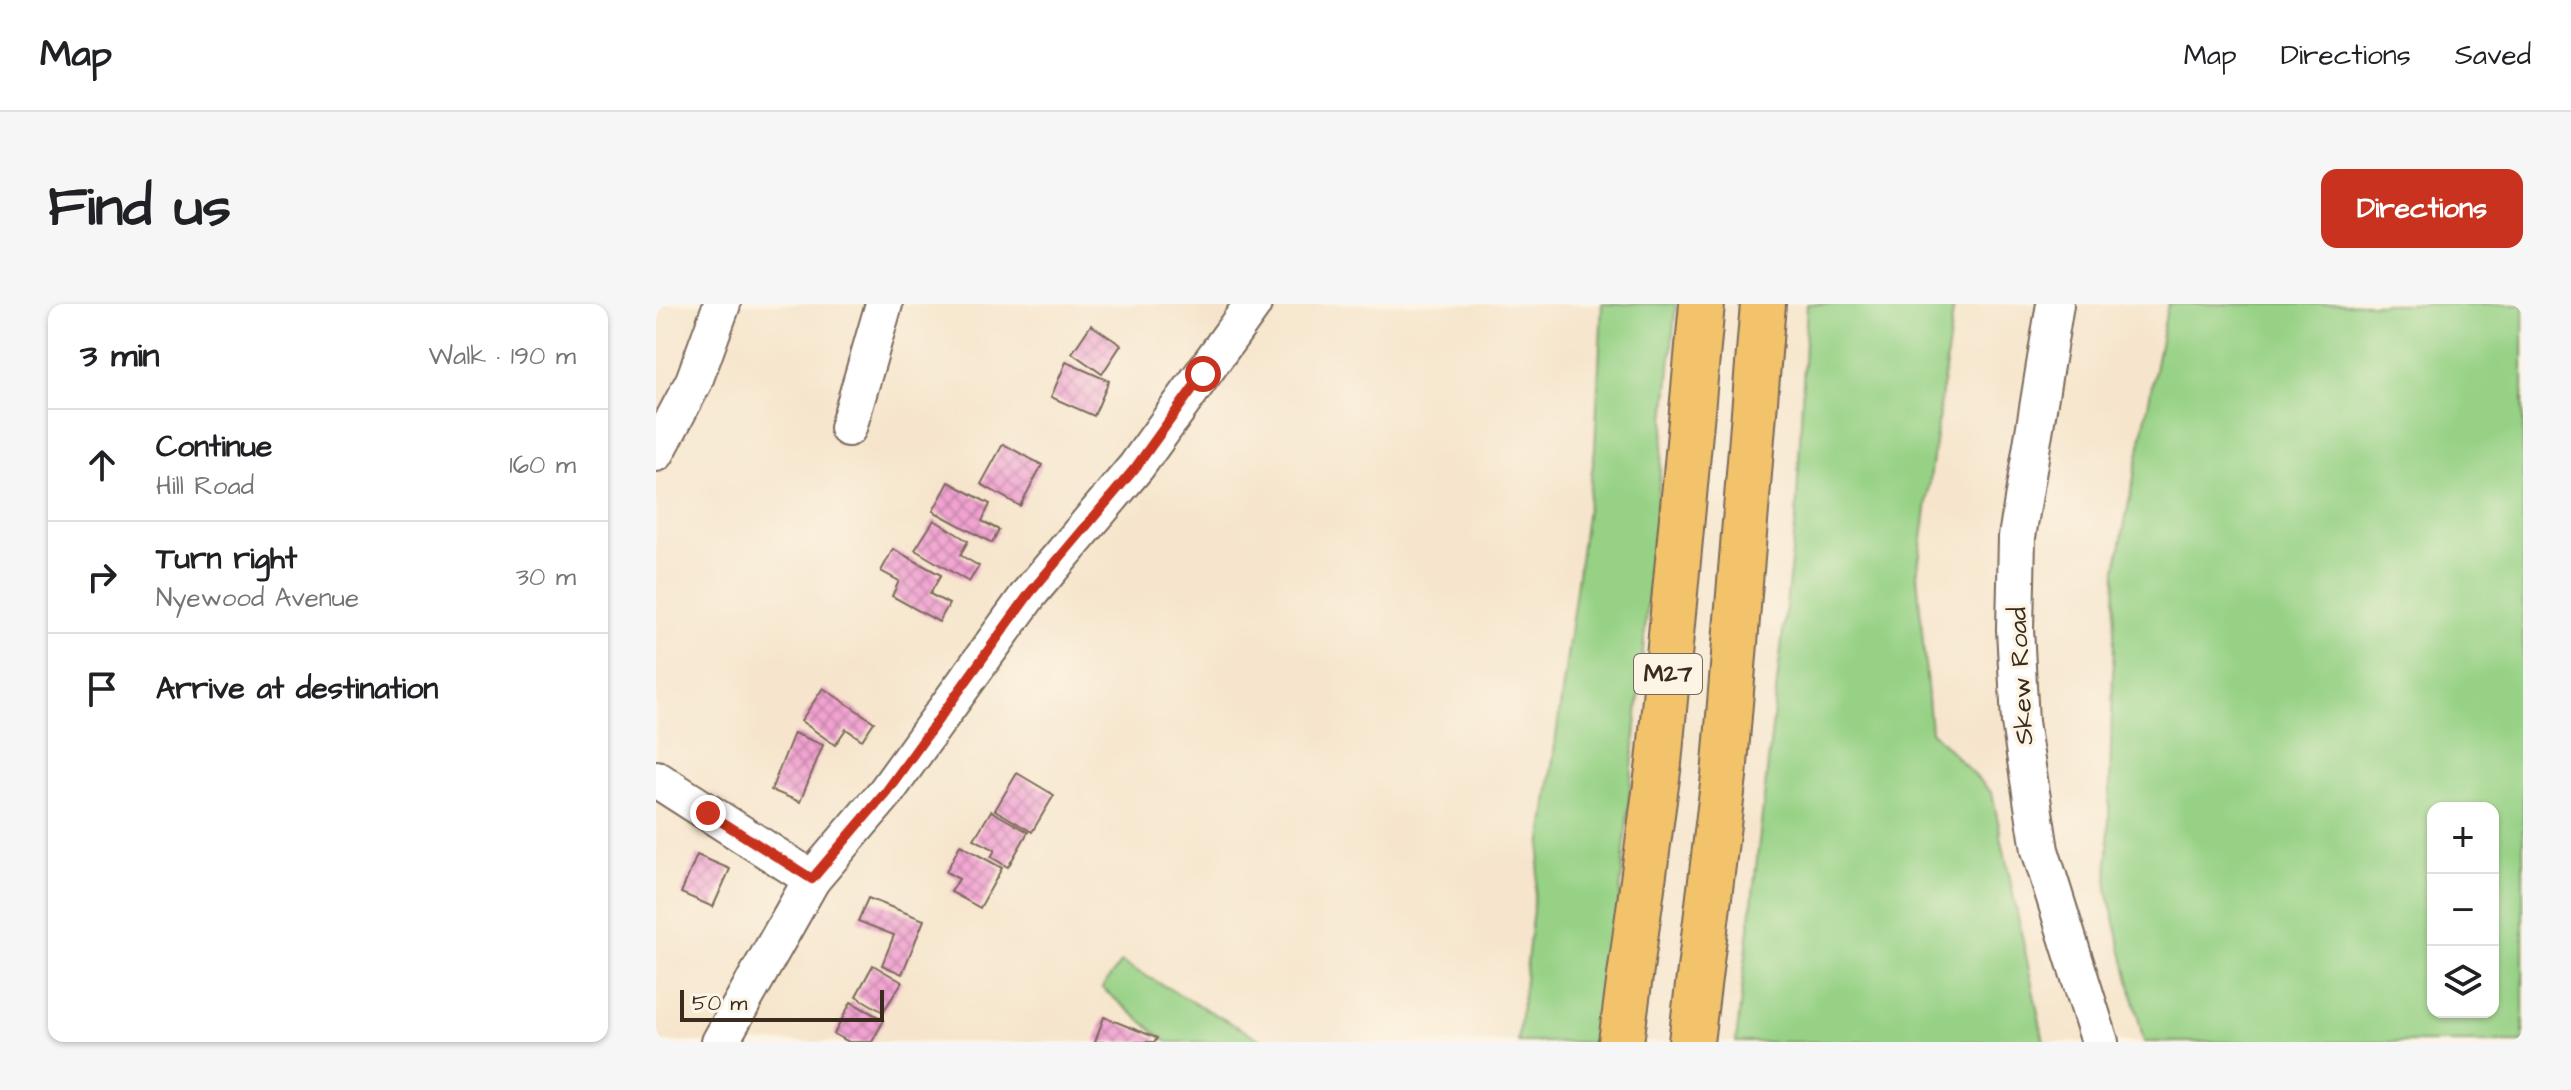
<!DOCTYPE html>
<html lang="en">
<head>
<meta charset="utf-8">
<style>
	:root { --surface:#fff; --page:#f6f6f6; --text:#202124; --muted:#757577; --line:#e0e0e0; --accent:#c8321e }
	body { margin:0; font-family:"Architects Daughter",sans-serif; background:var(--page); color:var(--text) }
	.controls { position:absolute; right:24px; bottom:24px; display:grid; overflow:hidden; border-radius:16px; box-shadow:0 2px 6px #0004 }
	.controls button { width:72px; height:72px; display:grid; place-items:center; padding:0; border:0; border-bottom:2px solid var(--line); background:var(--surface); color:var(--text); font:40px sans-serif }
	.scale { position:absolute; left:24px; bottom:20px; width:204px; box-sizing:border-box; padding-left:8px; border:4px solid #3b2a1e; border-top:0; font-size:22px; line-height:28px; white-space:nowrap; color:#3b2a1e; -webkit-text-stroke:6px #fcf5e5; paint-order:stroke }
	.stop { position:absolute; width:24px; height:24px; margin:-18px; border:6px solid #c8321e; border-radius:50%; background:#fff }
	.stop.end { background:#c8321e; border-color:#fff; box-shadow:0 2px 8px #0008 }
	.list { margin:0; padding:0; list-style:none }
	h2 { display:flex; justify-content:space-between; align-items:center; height:104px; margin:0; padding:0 32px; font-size:34px }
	h2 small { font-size:26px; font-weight:400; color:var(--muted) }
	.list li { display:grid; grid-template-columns:52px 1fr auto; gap:24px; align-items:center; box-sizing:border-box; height:112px; padding:0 32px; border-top:2px solid var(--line) }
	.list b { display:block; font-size:30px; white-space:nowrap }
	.list p { margin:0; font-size:26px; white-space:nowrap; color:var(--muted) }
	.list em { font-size:26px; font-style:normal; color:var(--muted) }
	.icon { flex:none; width:44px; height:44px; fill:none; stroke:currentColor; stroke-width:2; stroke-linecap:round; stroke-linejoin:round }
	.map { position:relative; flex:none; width:1867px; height:738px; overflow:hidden; border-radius:16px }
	header { display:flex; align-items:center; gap:48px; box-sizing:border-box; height:112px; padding:0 40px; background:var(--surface); border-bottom:2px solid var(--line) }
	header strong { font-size:38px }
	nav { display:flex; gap:44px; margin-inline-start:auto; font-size:28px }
	.intro { display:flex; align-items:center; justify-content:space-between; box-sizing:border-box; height:192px; padding:0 48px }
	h1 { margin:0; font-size:56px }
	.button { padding:20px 36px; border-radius:16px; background:var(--accent); color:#fff; font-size:28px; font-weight:700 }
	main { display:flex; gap:48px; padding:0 48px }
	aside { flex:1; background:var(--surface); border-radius:16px; box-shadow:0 2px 6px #0004 }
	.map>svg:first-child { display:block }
</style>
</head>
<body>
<header>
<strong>Map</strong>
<nav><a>Map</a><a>Directions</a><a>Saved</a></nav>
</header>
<div class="intro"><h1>Find us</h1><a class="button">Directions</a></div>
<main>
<aside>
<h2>3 min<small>Walk · 190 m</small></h2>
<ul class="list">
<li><svg class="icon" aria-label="ahead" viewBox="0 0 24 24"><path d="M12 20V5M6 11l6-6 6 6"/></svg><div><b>Continue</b><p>Hill Road</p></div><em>160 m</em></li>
<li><svg class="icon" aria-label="right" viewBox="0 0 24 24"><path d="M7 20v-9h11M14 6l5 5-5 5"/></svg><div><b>Turn right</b><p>Nyewood Avenue</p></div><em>30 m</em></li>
<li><svg class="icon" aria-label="arrive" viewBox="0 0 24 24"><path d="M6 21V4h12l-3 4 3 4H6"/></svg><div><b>Arrive at destination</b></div></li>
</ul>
</aside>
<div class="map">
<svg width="1867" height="738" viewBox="0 0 1867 738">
	<defs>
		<pattern id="building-cross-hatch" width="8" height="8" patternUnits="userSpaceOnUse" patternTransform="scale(2)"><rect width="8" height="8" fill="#f1a2d1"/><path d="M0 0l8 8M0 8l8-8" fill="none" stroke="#c484a9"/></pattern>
	</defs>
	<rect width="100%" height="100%" fill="#fcf5e5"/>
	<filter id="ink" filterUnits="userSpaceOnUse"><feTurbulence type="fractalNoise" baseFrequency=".0125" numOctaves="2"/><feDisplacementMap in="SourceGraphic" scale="16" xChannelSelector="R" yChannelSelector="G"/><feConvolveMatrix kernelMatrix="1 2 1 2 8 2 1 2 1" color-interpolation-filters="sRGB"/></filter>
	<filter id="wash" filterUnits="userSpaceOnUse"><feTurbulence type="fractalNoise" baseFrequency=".006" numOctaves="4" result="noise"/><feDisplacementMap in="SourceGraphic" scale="32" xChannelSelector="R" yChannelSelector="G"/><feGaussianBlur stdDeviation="1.8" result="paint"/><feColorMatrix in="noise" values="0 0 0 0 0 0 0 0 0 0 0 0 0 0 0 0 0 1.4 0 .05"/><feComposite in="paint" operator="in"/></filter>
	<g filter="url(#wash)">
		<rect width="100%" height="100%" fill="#f6e5cc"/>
		<g fill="#96d185" stroke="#687e52" stroke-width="2" fill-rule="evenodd">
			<path d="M946 0H1020L963 601 940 738H862L878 596 939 145Z"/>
			<path d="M1151 0H1298L1261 271 1275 427 1336 489 1388 738H1080L1140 214Z"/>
			<path d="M1512 0H1867V738H1488L1451 586 1460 264ZM1777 504H1837V708H1777Z"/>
			<path d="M465 658 609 738H511L446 684Z"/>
		</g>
		<g id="blocks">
			<g fill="url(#building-cross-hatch)">
				<path d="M435 21 465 41 446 70 416 49Z"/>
				<path d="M410 58 453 77 438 112 395 93Z"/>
				<path d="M347 140 386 161 364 202 325 180Z"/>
				<path d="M293 178 334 200 326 217 343 226 336 239 277 207Z"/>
				<path d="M278 216 312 237 304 251 323 262 313 278 259 246Z"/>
				<path d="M237 245 285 271 274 290 293 300 283 318 236 292 243 277 225 267Z"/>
				<path d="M167 384 218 418 206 436 190 425 179 441 145 417Z"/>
				<path d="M138 429 167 441 144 498 115 486Z"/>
				<path d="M361 469 398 491 376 528 339 506Z"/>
				<path d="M335 507 372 528 352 563 335 553 339 546 318 535Z"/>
				<path d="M304 541 346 564 324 604 295 588 303 575 290 568Z"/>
				<path d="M41 551 74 565 57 603 25 589Z"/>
				<path d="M212 594 268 616 246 670 226 661 238 631 202 617Z"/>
				<path d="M217 661 246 678 227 708 200 692Z"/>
				<path d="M195 698 228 716 216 738H193L178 730Z"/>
				<path d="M448 713 501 734 499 738H439Z"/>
			</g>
		</g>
	</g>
	<g filter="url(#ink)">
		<use href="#blocks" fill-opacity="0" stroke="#7c6b5b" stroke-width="2"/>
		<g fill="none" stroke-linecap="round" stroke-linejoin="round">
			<g stroke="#7c6b5b" stroke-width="40">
				<g id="minor">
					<path d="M1399 0 1361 233 1359 325 1364 418 1384 546 1444 738"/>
					<path d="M192 124 228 0"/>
					<path d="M0 149 38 77 66 0"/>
					<path d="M0 475 156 575"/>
					<path d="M64 738 156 575 230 488 373 290 480 163 597 0"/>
				</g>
			</g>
			<g stroke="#7c6b5b" stroke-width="48">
				<g id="highway">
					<path d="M965 738 1003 459 1046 0"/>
					<path d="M1035 738 1068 472 1107 0"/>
				</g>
			</g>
			<use href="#minor" stroke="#fff" stroke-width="36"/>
			<use href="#highway" stroke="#f2c36a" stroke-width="44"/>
		</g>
	</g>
	<g fill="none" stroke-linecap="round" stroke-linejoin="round" filter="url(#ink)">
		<path stroke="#c8321e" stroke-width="10" d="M52 509 156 575 230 488 373 290 480 163 547 70"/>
	</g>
	<g text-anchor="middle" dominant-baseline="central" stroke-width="7" stroke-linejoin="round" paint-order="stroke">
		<rect fill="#fcf5e5" stroke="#75675a" stroke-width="2" x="978" y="350" width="68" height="40" rx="6"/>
		<g font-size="24" font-weight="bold" fill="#3b2a1e">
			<text x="1012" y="370">M27</text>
		</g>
		<g font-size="26" fill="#3b2a1e" stroke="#fcf5e5">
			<text transform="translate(1365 372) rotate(-93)">Skew Road</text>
		</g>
	</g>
</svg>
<div class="controls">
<button>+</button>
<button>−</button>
<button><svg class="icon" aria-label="layers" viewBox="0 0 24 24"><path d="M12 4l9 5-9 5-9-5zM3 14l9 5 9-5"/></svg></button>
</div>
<div class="scale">50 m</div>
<div class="stop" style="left:547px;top:70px"></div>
<div class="stop end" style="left:52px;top:509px"></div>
</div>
</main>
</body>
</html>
